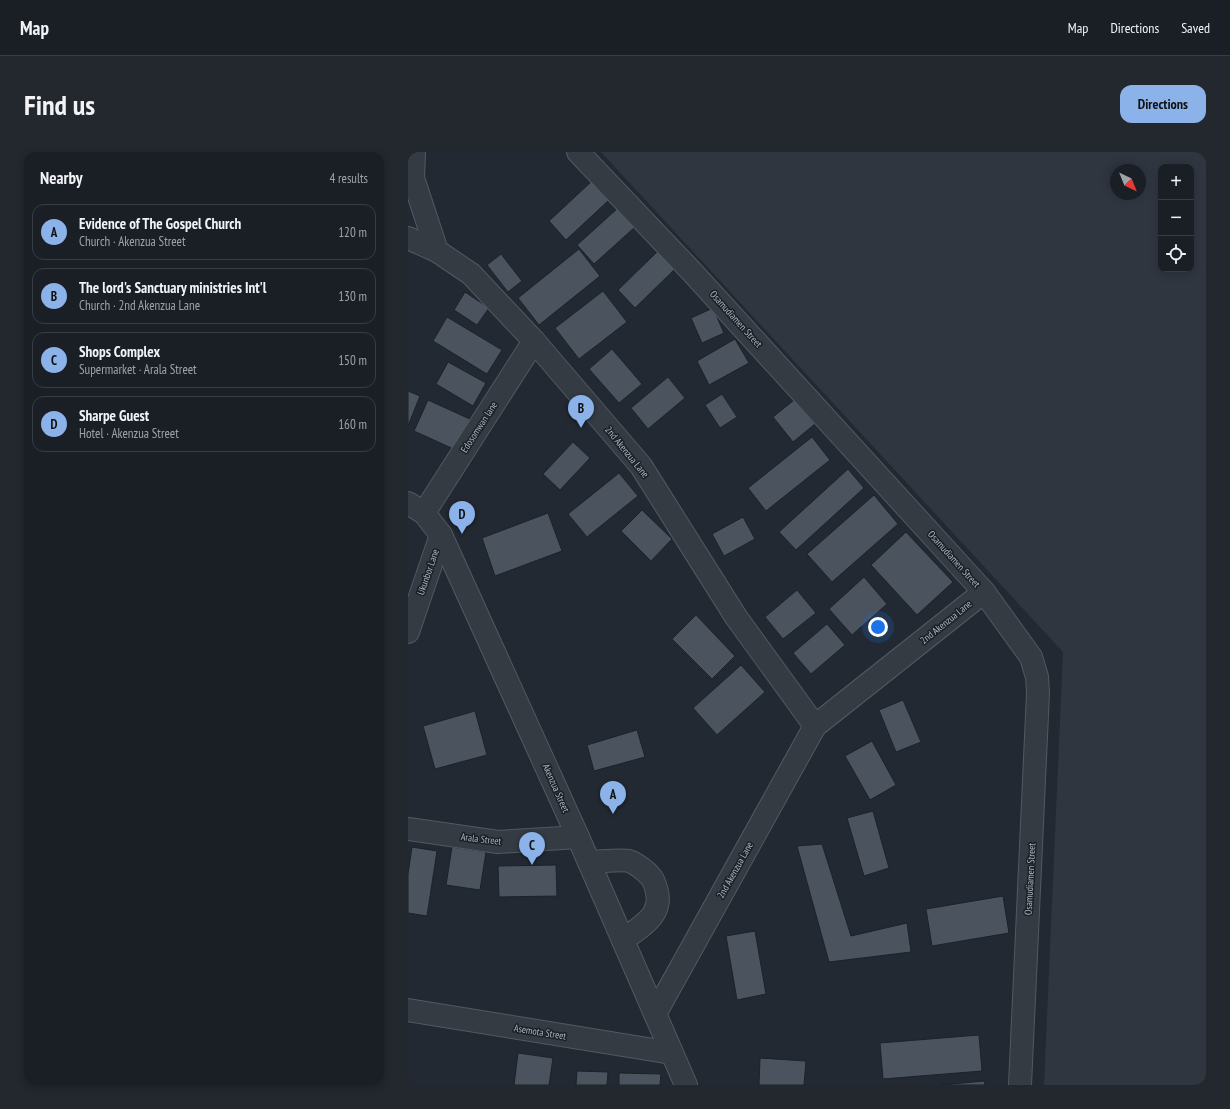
<!DOCTYPE html>
<html lang="en">
<head>
<meta charset="utf-8">
<style>
	:root { --surface:#1a1f26; --page:#23272e; --text:#f1f3f6; --muted:#9fa2a7; --line:#383d43; --accent:#8bb2e9 }
	body { margin:0; font-family:"PT Sans Narrow",sans-serif; background:var(--page); color:var(--text) }
	.controls { position:absolute; right:12px; top:12px; display:grid; overflow:hidden; border-radius:8px; box-shadow:0 2px 10px #0003 }
	.controls button { width:36px; height:36px; display:grid; place-items:center; padding:0; border:0; border-bottom:1px solid var(--line); background:var(--surface); color:var(--text); font:20px sans-serif }
	.compass { position:absolute; left:702px; top:12px; width:36px; height:36px; border-radius:50%; background:var(--surface); box-shadow:0 2px 10px #0003; rotate:137deg }
	.you { position:absolute; left:470px; top:475px; width:14px; height:14px; margin:-10px; border:3px solid #fff; border-radius:50%; background:#1a73e8; box-shadow:0 0 0 6px #1a73e833 }
	.badge { display:grid; place-items:center; width:26px; height:26px; border-radius:50%; background:var(--accent); color:#111; font-size:13px; font-weight:700 }
	.pin { position:absolute; translate:-50% -33px; filter:drop-shadow(0 1px 2px #0008) }
	.pin::after { content:''; position:absolute; top:21px; width:14px; height:12px; background:inherit; clip-path:polygon(0 0,100% 0,50% 100%) }
	.list { margin:0; padding:0; list-style:none }
	h2 { display:flex; justify-content:space-between; align-items:center; height:52px; margin:0; padding:0 16px; font-size:17px }
	h2 small { font-size:13px; font-weight:400; color:var(--muted) }
	.list li { display:grid; grid-template-columns:26px 1fr auto; gap:12px; align-items:center; box-sizing:border-box; height:56px; margin:0 8px 8px; padding:0 8px; border:1px solid var(--line); border-radius:12px }
	.list b { display:block; font-size:15px; white-space:nowrap }
	.list p { margin:0; font-size:13px; white-space:nowrap; color:var(--muted) }
	.list em { font-size:13px; font-style:normal; color:var(--muted) }
	.icon { flex:none; width:22px; height:22px; fill:none; stroke:currentColor; stroke-width:2; stroke-linecap:round; stroke-linejoin:round }
	.map { position:relative; flex:none; width:798px; height:933px; overflow:hidden; border-radius:12px }
	header { display:flex; align-items:center; gap:24px; box-sizing:border-box; height:56px; padding:0 20px; background:var(--surface); border-bottom:1px solid var(--line) }
	header strong { font-size:19px }
	nav { display:flex; gap:22px; margin-inline-start:auto; font-size:14px }
	.intro { display:flex; align-items:center; justify-content:space-between; box-sizing:border-box; height:96px; padding:0 24px }
	h1 { margin:0; font-size:28px }
	.button { padding:10px 18px; border-radius:12px; background:var(--accent); color:#111; font-size:14px; font-weight:700 }
	main { display:flex; gap:24px; padding:0 24px }
	aside { flex:1; background:var(--surface); border-radius:12px; box-shadow:0 2px 10px #0003 }
	.map>svg:first-child { display:block }
</style>
</head>
<body>
<header>
<strong>Map</strong>
<nav><a>Map</a><a>Directions</a><a>Saved</a></nav>
</header>
<div class="intro"><h1>Find us</h1><a class="button">Directions</a></div>
<main>
<aside>
<h2>Nearby<small>4 results</small></h2>
<ul class="list">
<li><span class="badge">A</span><div><b>Evidence of The Gospel Church</b><p>Church · Akenzua Street</p></div><em>120 m</em></li>
<li><span class="badge">B</span><div><b>The lord's Sanctuary ministries Int'l</b><p>Church · 2nd Akenzua Lane</p></div><em>130 m</em></li>
<li><span class="badge">C</span><div><b>Shops Complex</b><p>Supermarket · Arala Street</p></div><em>150 m</em></li>
<li><span class="badge">D</span><div><b>Sharpe Guest</b><p>Hotel · Akenzua Street</p></div><em>160 m</em></li>
</ul>
</aside>
<div class="map">
<svg width="798" height="933" viewBox="0 0 798 933">
	<rect width="100%" height="100%" fill="#222932"/>
	<path fill="#2f3640" fill-rule="evenodd" d="M193 0H798V933H636L655 500ZM753 15H783V117H753ZM708 18H732V42H708Z"/>
	<g fill="#4a535e" stroke="#1c222a">
		<path d="M184 29 201 48 158 88 141 69Z"/>
		<path d="M210 56 227 75 186 112 169 93Z"/>
		<path d="M171 97 192 124 131 173 110 146Z"/>
		<path d="M252 97 269 115 227 156 210 138Z"/>
		<path d="M93 102 114 129 100 140 79 113Z"/>
		<path d="M195 139 219 170 171 207 147 176Z"/>
		<path d="M57 140 81 156 69 173 46 158Z"/>
		<path d="M305 156 316 181 294 191 283 166Z"/>
		<path d="M39 165 94 198 79 222 25 189Z"/>
		<path d="M327 187 341 211 301 233 289 209Z"/>
		<path d="M204 197 234 232 211 251 181 217Z"/>
		<path d="M40 210 78 231 65 254 28 232Z"/>
		<path d="M260 225 277 246 240 277 223 256Z"/>
		<path d="M0 239 12 244 0 274Z"/>
		<path d="M314 242 329 265 312 276 297 253Z"/>
		<path d="M20 248 64 268 50 299 6 279Z"/>
		<path d="M386 248 407 272 385 290 365 265Z"/>
		<path d="M404 285 422 308 358 359 340 336Z"/>
		<path d="M165 290 182 306 152 338 135 322Z"/>
		<path d="M440 317 456 336 388 398 371 380Z"/>
		<path d="M211 321 230 344 179 385 160 362Z"/>
		<path d="M466 343 490 372 424 430 399 402Z"/>
		<path d="M234 358 264 387 243 409 213 379Z"/>
		<path d="M140 361 154 399 87 424 74 386Z"/>
		<path d="M335 365 347 387 316 404 304 382Z"/>
		<path d="M498 380 545 430 509 463 463 413Z"/>
		<path d="M456 425 479 452 444 483 421 457Z"/>
		<path d="M389 438 408 461 375 487 357 465Z"/>
		<path d="M288 463 327 504 304 527 264 487Z"/>
		<path d="M419 472 437 493 403 522 385 501Z"/>
		<path d="M333 513 357 540 309 583 285 556Z"/>
		<path d="M495 548 513 590 488 600 471 558Z"/>
		<path d="M67 559 79 603 27 617 15 574Z"/>
		<path d="M229 578 237 605 186 619 179 593Z"/>
		<path d="M464 589 488 633 462 648 437 604Z"/>
		<path d="M465 659 481 716 456 724 439 666Z"/>
		<path d="M414 692 443 784 499 771 503 800 421 810 389 694Z"/>
		<path d="M4 695 29 699 19 764 0 761V722Z"/>
		<path d="M44 695 78 700 72 738 38 733Z"/>
		<path d="M148 713 149 744 91 745 90 714Z"/>
		<path d="M595 744 601 781 524 794 518 757Z"/>
		<path d="M347 779 358 842 329 848 318 784Z"/>
		<path d="M571 883 574 919 475 927 472 891Z"/>
		<path d="M110 901 145 906 141 933H106Z"/>
		<path d="M352 906 398 909 396 933H351Z"/>
		<path d="M169 919 200 920 199 933H168Z"/>
		<path d="M211 921 253 922 252 933H211Z"/>
		<path d="M576 929 577 933H533Z"/>
	</g>
	<g fill="none" stroke-linecap="round" stroke-linejoin="round">
		<g stroke="#525961" stroke-width="24">
			<g id="minor">
				<path d="M6 0 5 26 29 99"/>
				<path d="M170 0 285 121 576 440 623 505 629 525 630 541 612 933"/>
				<path d="M0 86 29 99 63 122 126 189 233 314 328 465 407 574"/>
				<path d="M0 351 16 361 33 383 170 685 278 933"/>
				<path d="M16 361 126 189"/>
				<path d="M0 480 33 383"/>
				<path d="M0 677 90 690 170 685"/>
				<path d="M181 710C190 710 214 707 221 709 228 711 242 722 245 728 260 760 238 771 215 788"/>
				<path d="M0 858 264 901"/>
				<path d="M247 862 407 574 576 440"/>
			</g>
		</g>
		<use href="#minor" stroke="#343b43" stroke-width="22"/>
	</g>
	<g text-anchor="middle" dominant-baseline="central" stroke-width="3" stroke-linejoin="round" paint-order="stroke">
		<g font-size="10" fill="#afb6c0" stroke="#1a2028">
			<text transform="translate(328 167) rotate(48)">Osamudiamen Street</text>
			<text transform="translate(71 275) rotate(-57)">Edosomwan lane</text>
			<text transform="translate(219 300) rotate(51)">2nd Akenzua Lane</text>
			<text transform="translate(546 407) rotate(48)">Osamudiamen Street</text>
			<text transform="translate(20 420) rotate(-71)">Ukunbor Lane</text>
			<text transform="translate(538 470) rotate(-39)">2nd Akenzua Lane</text>
			<text transform="translate(148 636) rotate(66)">Akenzua Street</text>
			<text transform="translate(73 687) rotate(7)">Arala Street</text>
			<text transform="translate(327 718) rotate(-61)">2nd Akenzua Lane</text>
			<text transform="translate(622 727) rotate(-87)">Osamudiamen Street</text>
			<text transform="translate(132 880) rotate(9)">Asemota Street</text>
		</g>
	</g>
</svg>
<div class="controls">
<button>+</button>
<button>−</button>
<button><svg class="icon" aria-label="locate" viewBox="0 0 24 24"><circle cx="12" cy="12" r="6"/><path d="M12 2v4M12 18v4M2 12h4M18 12h4"/></svg></button>
</div>
<svg class="compass" viewBox="-18 -18 36 36"><path d="M0-13l5 13h-10z" fill="#e53935"/><path d="M0 13l5-13h-10z" fill="#9fa2a7"/></svg>
<div class="you"></div>
<div class="pin badge" style="left:205px;top:662px">A</div>
<div class="pin badge" style="left:173px;top:276px">B</div>
<div class="pin badge" style="left:124px;top:713px">C</div>
<div class="pin badge" style="left:54px;top:382px">D</div>
</div>
</main>
</body>
</html>
